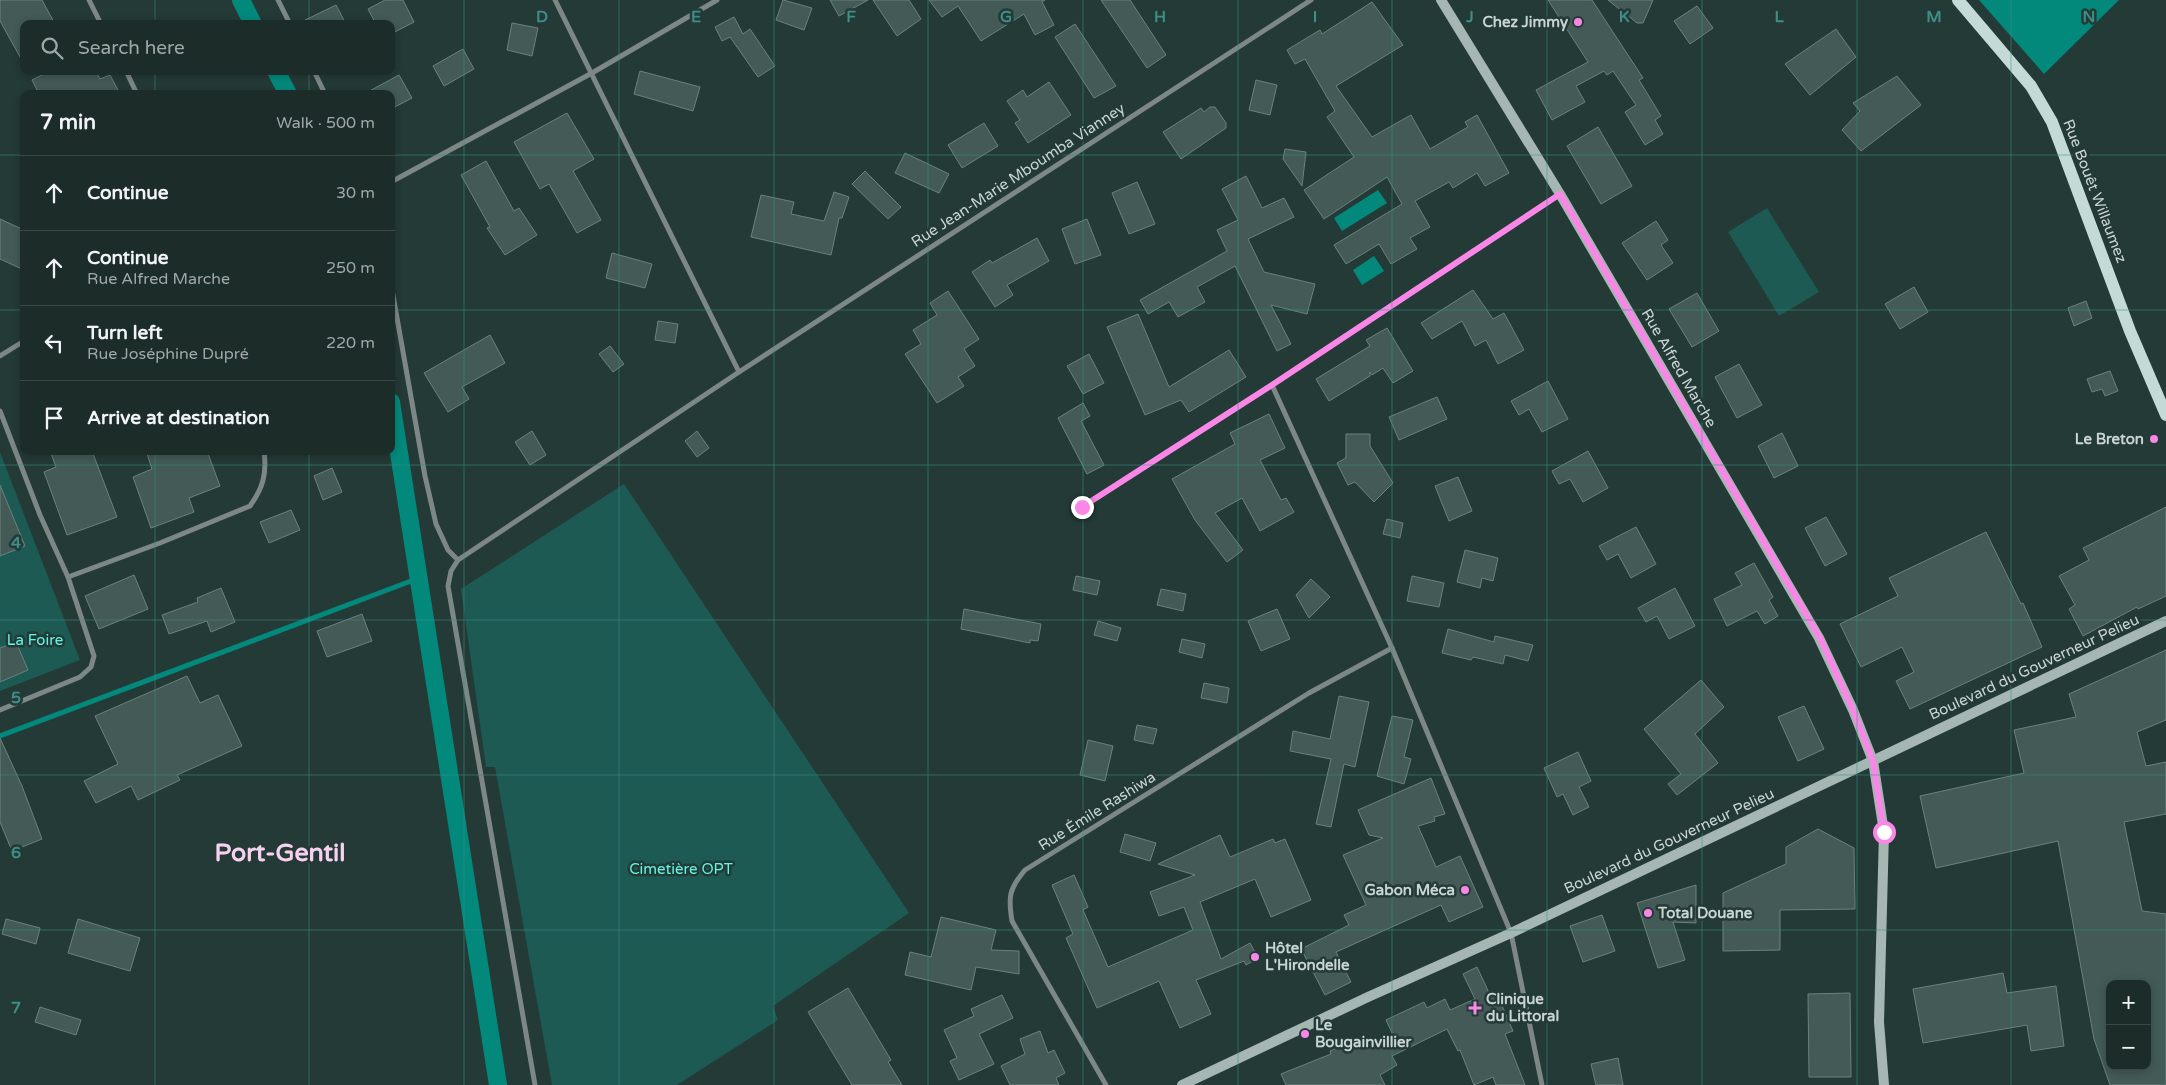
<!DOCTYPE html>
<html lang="en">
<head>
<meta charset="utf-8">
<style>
	:root { --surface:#1b2c29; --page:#243431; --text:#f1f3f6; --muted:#a0a7a8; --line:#394846 }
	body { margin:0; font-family:"Varela Round",sans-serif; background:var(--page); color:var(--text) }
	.controls { position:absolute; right:15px; bottom:15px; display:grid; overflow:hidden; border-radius:10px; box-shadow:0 2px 8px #0003 }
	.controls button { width:45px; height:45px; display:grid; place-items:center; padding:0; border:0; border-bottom:1px solid var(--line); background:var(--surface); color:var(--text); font:25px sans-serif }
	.stop { position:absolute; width:15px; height:15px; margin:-11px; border:4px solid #fa87e7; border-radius:50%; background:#fff }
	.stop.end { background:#fa87e7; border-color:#fff; box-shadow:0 1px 5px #0008 }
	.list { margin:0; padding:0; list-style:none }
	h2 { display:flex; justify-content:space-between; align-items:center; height:65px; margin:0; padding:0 20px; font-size:21px }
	h2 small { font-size:16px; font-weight:400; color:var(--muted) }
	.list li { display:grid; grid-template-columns:32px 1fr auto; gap:15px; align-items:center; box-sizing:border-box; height:75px; padding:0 20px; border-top:1px solid var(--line) }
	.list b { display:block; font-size:19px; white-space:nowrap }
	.list p { margin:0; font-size:16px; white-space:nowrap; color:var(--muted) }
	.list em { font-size:16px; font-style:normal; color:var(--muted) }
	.icon { flex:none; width:28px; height:28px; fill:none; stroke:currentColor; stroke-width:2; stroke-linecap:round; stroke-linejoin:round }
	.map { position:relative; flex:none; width:2166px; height:1085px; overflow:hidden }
	.search { position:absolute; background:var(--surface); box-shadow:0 2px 8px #0003; left:20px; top:20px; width:375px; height:55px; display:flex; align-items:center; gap:12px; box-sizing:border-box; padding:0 18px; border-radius:10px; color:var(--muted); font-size:19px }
	.panel { position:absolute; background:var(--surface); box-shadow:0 2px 8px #0003; left:20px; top:90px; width:375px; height:365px; border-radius:10px }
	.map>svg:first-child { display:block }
</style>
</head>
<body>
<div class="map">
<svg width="2166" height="1085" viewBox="0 0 2166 1085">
	<rect width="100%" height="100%" fill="#243a37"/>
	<g fill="#1c5a53">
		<path d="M1767 208 1819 292 1779 316 1728 232Z"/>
		<path d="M0 452 80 660 0 691Z"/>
		<path d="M624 484 909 913 773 1006 778 1020 677 1085H552L495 767H486L461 589Z"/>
	</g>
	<g fill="#03897c">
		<path d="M1979 0H2119L2044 74Z"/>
		<path d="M1378 190 1387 203 1342 231 1334 218Z"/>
		<path d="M1374 256 1384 271 1362 285 1353 270Z"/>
	</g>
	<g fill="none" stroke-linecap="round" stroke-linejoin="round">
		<path stroke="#03897c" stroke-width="5" d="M0 736 419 578"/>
		<g stroke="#03897c" stroke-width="18">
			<path d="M241 0 253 24"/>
			<path d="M276 71 288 94"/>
			<path d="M391 402 498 1085"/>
		</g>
	</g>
	<g fill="#435a56" stroke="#6a827e" fill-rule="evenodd">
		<path d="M0 0H42L55 24H24V64L0 21Z"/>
		<path d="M385 0H403L414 22 391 34V24H376L368 9Z"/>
		<path d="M783 0 812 8 804 30 776 20Z"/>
		<path d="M830 0H868L839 16Z"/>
		<path d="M873 0H909L921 19 897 36Z"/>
		<path d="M929 0H1045L1042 2 1054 25 1035 35 1024 14 981 41 958 6 942 17Z"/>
		<path d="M1101 0H1130L1166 55 1147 68Z"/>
		<path d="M1548 0H1592L1643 78 1639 80 1661 116 1655 120 1663 134 1645 145 1625 112 1636 105 1613 71 1607 75 1604 71 1576 86 1585 102 1552 120 1536 90 1588 62Z"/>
		<path d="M1608 0H1653L1643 23H1637Z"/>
		<path d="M1372 2 1403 45 1336 86 1372 137 1411 115 1430 149 1468 127 1465 122 1477 115 1509 173 1485 186 1477 173 1453 188 1449 182 1415 201 1430 227 1410 238 1417 249 1391 264 1379 244 1346 264 1334 245 1402 204 1387 177 1324 219 1304 190 1354 157 1327 117 1335 111 1305 59 1295 64 1287 50 1320 30 1322 34Z"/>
		<path d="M336 5 346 24H297Z"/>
		<path d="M1697 6 1713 28 1690 44 1674 21Z"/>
		<path d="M734 17 743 34 750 29 775 66 758 77 730 37 722 41 715 27Z"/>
		<path d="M512 23 538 28 532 56 507 50Z"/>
		<path d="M1075 24 1116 86 1094 98 1055 37Z"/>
		<path d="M1836 29 1856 57 1810 95 1785 64Z"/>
		<path d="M463 49 474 69 444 86 433 66Z"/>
		<path d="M50 71H96L100 79 110 75 120 94H39L32 80Z"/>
		<path d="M640 71 700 87 693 111 634 94Z"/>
		<path d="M399 75 412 98 391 109V94H364Z"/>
		<path d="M1897 76 1921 105 1861 151 1842 130 1860 111 1853 103Z"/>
		<path d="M1256 80 1277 85 1270 115 1249 110Z"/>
		<path d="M1049 82 1071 115 1028 143 1015 123 1020 120 1007 101 1023 90 1027 97Z"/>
		<path d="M1210 107H1215L1226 123V128L1181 159 1163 132 1201 108 1204 112Z"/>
		<path d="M567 113 594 159 573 171 601 220 577 233 549 184 540 189 514 142Z"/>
		<path d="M984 123 998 146 962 168 948 145Z"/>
		<path d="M1598 127 1632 186 1601 204 1567 146Z"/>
		<path d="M1285 149 1306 152 1302 186 1283 159Z"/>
		<path d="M905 153 949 174 939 193 895 173Z"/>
		<path d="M486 161 514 211 519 208 537 235 505 255 487 228 490 227 461 175Z"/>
		<path d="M865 171 901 207 888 219 852 184Z"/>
		<path d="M1246 176 1262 208 1284 198 1294 217 1248 239 1264 272 1315 284 1307 314 1271 305 1291 344 1277 351 1235 266 1197 287 1205 302 1178 317 1169 302 1148 314 1140 300 1227 251 1217 230 1238 220 1222 189Z"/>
		<path d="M1137 182 1155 224 1129 234 1112 193Z"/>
		<path d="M834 192 849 197 842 218H839L831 255 751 237 761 195 794 202 791 214 824 221Z"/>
		<path d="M0 219 24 230V270L0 259Z"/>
		<path d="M1087 219 1101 255 1075 264 1062 229Z"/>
		<path d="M1656 221 1668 240 1661 245 1673 263 1647 280 1622 243Z"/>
		<path d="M1037 238 1049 261 1007 285 1013 295 995 307 972 272 990 260 992 263Z"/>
		<path d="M612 253 652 264 645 288 606 278Z"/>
		<path d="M1914 287 1928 312 1900 329 1885 304Z"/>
		<path d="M1473 290 1493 319 1504 313 1524 350 1498 364 1486 340 1475 346 1462 321 1432 339 1421 323Z"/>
		<path d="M948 291 979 339 964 349 975 366 958 377 964 386 937 403 905 354 921 344 913 330 937 315 930 303Z"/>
		<path d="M1697 293 1719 331 1692 347 1669 309Z"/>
		<path d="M2086 301 2092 318 2074 326 2068 308Z"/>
		<path d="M1138 314 1169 387 1229 350 1246 377 1189 412 1181 400 1145 415 1107 327Z"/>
		<path d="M658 321 678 324 675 343 655 340Z"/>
		<path d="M1387 328 1413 371 1393 383 1383 368 1372 375 1370 372V376L1329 401 1316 379 1370 346 1366 340Z"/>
		<path d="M490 335 505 363 462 387 469 399 448 412 424 373Z"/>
		<path d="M610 346 624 364 613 372 599 354Z"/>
		<path d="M1089 354 1104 383 1083 394 1067 366Z"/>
		<path d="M1739 364 1762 405 1737 418 1715 377Z"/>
		<path d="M2110 371 2118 391 2105 396 2102 389 2092 392 2087 379Z"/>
		<path d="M1548 381 1568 419 1542 432 1529 409 1519 415 1511 401Z"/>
		<path d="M1437 397 1447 419 1399 440 1389 417Z"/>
		<path d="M1083 403 1090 416 1081 421 1104 465 1087 474 1058 418Z"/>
		<path d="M1269 414 1285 448 1260 460 1281 500 1286 498 1294 512 1260 531 1242 498 1215 513 1243 550 1227 562 1195 520 1172 479 1235 444 1230 433Z"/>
		<path d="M532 431 546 455 530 465 515 442Z"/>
		<path d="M697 431 709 448 697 457 685 441Z"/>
		<path d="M1782 433 1798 466 1774 478 1758 446Z"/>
		<path d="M1346 434H1370V446L1393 483 1374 502 1355 482 1348 485 1337 463 1346 458Z"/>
		<path d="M50 451H92L117 517 67 535 44 472 56 467Z"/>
		<path d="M146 451H207L220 486 189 498 194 512 151 528 133 477 152 469Z"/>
		<path d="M1588 451 1608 488 1583 502 1570 479 1559 484 1552 471Z"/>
		<path d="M332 468 342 492 323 500 314 476Z"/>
		<path d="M1458 477 1472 511 1449 521 1435 486Z"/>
		<path d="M0 485 25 546 0 556Z"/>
		<path d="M2166 507V596L2138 609 2137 607 2083 636 2069 609 2075 605 2059 576 2089 560 2083 548Z"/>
		<path d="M291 510 300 530 269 543 260 522Z"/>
		<path d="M1826 517 1847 554 1825 566 1805 528Z"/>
		<path d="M1387 519 1403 523 1400 538 1383 534Z"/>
		<path d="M1636 527 1656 564 1631 578 1618 554 1607 560 1599 546Z"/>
		<path d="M1986 532 2021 604 2023 603 2042 647 1910 709 1896 681 1914 672 1902 647 1861 667 1840 624 1898 596 1889 578Z"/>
		<path d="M1465 550 1498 558 1493 581 1482 578 1480 588 1457 582Z"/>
		<path d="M1754 563 1773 597 1769 600 1778 616 1765 624 1757 611 1727 626 1714 599 1742 585 1735 573Z"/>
		<path d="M134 575 148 609 99 629 85 596Z"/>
		<path d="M1076 576 1100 581 1097 595 1073 590Z"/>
		<path d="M1412 576 1444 583 1439 607 1407 601Z"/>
		<path d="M1311 579 1330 597 1309 618 1296 595Z"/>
		<path d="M221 588 235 622 211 632 207 621 169 634 162 615 198 602 197 598Z"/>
		<path d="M1675 588 1695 626 1669 639 1657 616 1646 622 1638 608Z"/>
		<path d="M1161 589 1186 594 1183 611 1157 605Z"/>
		<path d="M964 609 1041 624 1038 641 1030 640V643L961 629Z"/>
		<path d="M1277 609 1290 639 1261 651 1248 621Z"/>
		<path d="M362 614 372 641 327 657 317 631Z"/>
		<path d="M1098 621 1121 628 1117 641 1094 635Z"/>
		<path d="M1448 629 1494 642 1495 636 1533 645 1528 661 1505 655 1503 664 1473 657 1471 660 1442 653Z"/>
		<path d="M1182 639 1205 644 1202 658 1179 652Z"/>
		<path d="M16 642 28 670 0 682V648Z"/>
		<path d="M2166 650V720L2137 732 2146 766 2166 762V814L2124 822 2142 911 2166 914V1085H2110L2094 1039 2058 841 1936 868 1920 796 2024 773 2014 730 2076 717 2069 694ZM2110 984H2147V1066H2110Z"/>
		<path d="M187 676 200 703 218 695 242 746 177 775 180 780 138 800 131 786 96 803 84 781 118 764 95 716Z"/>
		<path d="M1701 680 1724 707 1695 734 1718 763 1677 795 1668 784 1681 774 1644 729Z"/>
		<path d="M1204 683 1229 688 1227 703 1201 698Z"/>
		<path d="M1339 696 1369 702 1355 767 1344 764 1331 827 1316 824 1331 759 1290 751 1293 731 1330 739Z"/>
		<path d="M1804 706 1824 749 1798 761 1778 717Z"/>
		<path d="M1392 716 1413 720 1404 757 1411 759 1404 784 1377 776Z"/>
		<path d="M1137 725 1157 729 1153 744 1134 740Z"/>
		<path d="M0 738 22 786 42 839 12 851 0 822Z"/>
		<path d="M1088 740 1113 746 1105 781 1080 775Z"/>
		<path d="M1578 752 1591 781 1579 787 1589 807 1573 815 1563 794 1557 797 1544 768Z"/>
		<path d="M1431 778 1445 814 1434 817 1435 821 1418 826 1436 867 1460 856 1483 907 1449 922 1441 905 1336 952 1351 982 1325 995 1301 949 1349 925 1344 915 1366 905 1343 855 1383 838 1369 835 1358 810Z"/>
		<path d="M1818 829 1854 848 1855 909 1780 910V950L1723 951V893L1786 864V847Z"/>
		<path d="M1125 834 1156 843 1150 861 1120 852Z"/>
		<path d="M1220 835 1230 857 1273 839 1275 843 1285 839 1311 900 1271 917 1255 879 1200 902 1221 959 1250 943 1258 958 1246 965 1244 961 1196 980 1211 1014 1180 1028 1159 981 1097 1008 1066 938 1073 934 1052 885 1074 875 1088 907 1083 910 1108 967 1193 930 1184 907 1159 916 1150 892 1195 875 1158 864Z"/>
		<path d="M1696 885V923L1673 922 1685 960 1658 968 1637 903Z"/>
		<path d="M1602 915 1615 951 1583 962 1570 926Z"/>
		<path d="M941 917 996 930 991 950 1019 951V974L976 967 971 990 905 975 910 952 931 957Z"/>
		<path d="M6 919 40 928 36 944 2 934Z"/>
		<path d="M78 919 140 938 130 971 68 953Z"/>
		<path d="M1477 967 1491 997 1497 994 1513 1031 1505 1034 1525 1085H1496L1493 1077 1474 1085 1460 1050 1458 1051 1447 1029 1392 1056 1397 1065 1380 1075 1385 1085H1286L1281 1074 1331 1054 1330 1051 1360 1037 1367 1050 1393 1035 1386 1020 1424 1002 1427 1008 1445 999 1450 1010 1475 999 1463 974Z"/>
		<path d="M2003 973 2007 993 2056 986 2064 1046 2031 1051 2027 1025 1923 1043 1913 989Z"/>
		<path d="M848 988 891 1060 888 1062 902 1085H852L808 1012Z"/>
		<path d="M1850 993 1851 1077H1809L1808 994Z"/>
		<path d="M1002 995 1013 1018 979 1034 994 1064 959 1080 950 1061 957 1058 944 1030 974 1016 971 1009Z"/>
		<path d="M40 1007 81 1020 76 1035 35 1022Z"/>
		<path d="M1040 1031 1048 1053 1054 1050 1065 1073 1056 1078 1059 1085H1010L1001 1066 1025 1054 1020 1039Z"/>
		<path d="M1618 1058 1623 1085H1596L1591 1064Z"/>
	</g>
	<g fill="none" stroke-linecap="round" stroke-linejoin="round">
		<g stroke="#7d8785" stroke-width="5">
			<path d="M89 0 101 24"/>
			<path d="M278 0 290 24"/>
			<path d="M555 0 739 372"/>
			<path d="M126 71 137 94"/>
			<path d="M314 71 325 94"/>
			<path d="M391 182 592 73 717 0"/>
			<path d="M391 284 425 476 436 524 448 550 458 560"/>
			<path d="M0 356 24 341"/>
			<path d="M1272 385 1392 648 1511 933 1542 1085"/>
			<path d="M0 411 40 515 68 577 94 656 91 667 80 677 0 710"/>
			<path d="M1082 507 1272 385 1560 194"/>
			<path d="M68 577 160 543 250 506C263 488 267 474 264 451"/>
			<path d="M535 1085 448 586 451 571 458 560 739 372 1311 0"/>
			<path d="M1106 1085 1012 921C1008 897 1009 889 1025 870L1309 693 1392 648"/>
		</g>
		<g stroke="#a5b6b3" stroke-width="10">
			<path d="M1441 0 1560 194 1819 638 1853 710 1873 761 1884 832 1879 1022 1884 1085"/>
			<path d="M1182 1085 1368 997 1511 933 2166 621"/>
		</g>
		<path stroke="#c4dad6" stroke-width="12" d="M1958 0 2031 86 2052 122 2130 331 2166 415"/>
	</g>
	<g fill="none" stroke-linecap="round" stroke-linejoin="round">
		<path stroke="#fa87e7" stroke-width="6" d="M1082 507 1272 385 1560 194 1820 638 1853 710 1873 761 1884 832"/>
	</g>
	<path fill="none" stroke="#3d8e87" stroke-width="1" stroke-opacity="0.55" d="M155 0V24M309 0V24M464 0V1085M619 0V1085M774 0V1085M928 0V1085M1083 0V1085M1238 0V1085M1392 0V1085M1547 0V1085M1702 0V1085M1857 0V1085M2011 0V1085M155 71V94M309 71V94M0 155H24M391 155H2166M0 310H24M391 310H2166M155 451V1085M309 451V1085M0 465H2166M0 620H2166M0 775H2166M0 930H2166"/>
	<g fill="#fa87e7" stroke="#243a37" stroke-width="2">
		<circle cx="1578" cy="22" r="5"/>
		<circle cx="2154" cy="439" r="5"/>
		<circle cx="1465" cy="890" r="5"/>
		<circle cx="1648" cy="913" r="5"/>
		<circle cx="1255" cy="957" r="5"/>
		<path d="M1472.5 1000.5h5v5h5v5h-5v5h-5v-5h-5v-5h5z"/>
		<circle cx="1305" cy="1034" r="5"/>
	</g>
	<g text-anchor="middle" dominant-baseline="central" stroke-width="5" stroke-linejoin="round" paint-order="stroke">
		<g font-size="15" font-weight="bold" fill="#c8d5d3" stroke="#243a37" text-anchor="start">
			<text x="1568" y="22" text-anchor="end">Chez Jimmy</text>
			<text x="2144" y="439" text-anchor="end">Le Breton</text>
			<text x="1455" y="890" text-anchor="end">Gabon Méca</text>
			<text x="1658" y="913">Total Douane</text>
			<text x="1265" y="948">Hôtel<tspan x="1265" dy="17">L'Hirondelle</tspan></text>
			<text x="1486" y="999">Clinique<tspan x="1486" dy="17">du Littoral</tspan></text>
			<text x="1315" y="1025">Le<tspan x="1315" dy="17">Bougainvillier</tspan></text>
		</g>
		<g font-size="15" fill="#c8d5d3" stroke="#243a37">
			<text transform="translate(1018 175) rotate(-33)">Rue Jean-Marie Mboumba Vianney</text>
			<text transform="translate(2095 191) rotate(69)">Rue Bouêt Willaumez</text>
			<text transform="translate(1679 368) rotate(60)">Rue Alfred Marche</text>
			<text transform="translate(2034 667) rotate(-25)">Boulevard du Gouverneur Pelieu</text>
			<text transform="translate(1097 811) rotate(-32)">Rue Émile Rashiwa</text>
			<text transform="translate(1669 841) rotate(-25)">Boulevard du Gouverneur Pelieu</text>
		</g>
		<g font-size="15" fill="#60f6e3" stroke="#243a37">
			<text x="35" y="640">La Foire</text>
			<text x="681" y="869">Cimetière OPT</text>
		</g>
		<g font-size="25" font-weight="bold" fill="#f8d1f0" stroke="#243a37">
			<text x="280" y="853">Port-Gentil</text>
		</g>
	</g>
	<g font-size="16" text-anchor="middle" font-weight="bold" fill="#3d8e87" stroke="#243a37" stroke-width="5" stroke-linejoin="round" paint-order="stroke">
		<text x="542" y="22">D</text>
		<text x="696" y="22">E</text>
		<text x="851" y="22">F</text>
		<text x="1006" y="22">G</text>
		<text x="1160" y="22">H</text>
		<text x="1315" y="22">I</text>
		<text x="1470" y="22">J</text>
		<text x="1624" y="22">K</text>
		<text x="1779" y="22">L</text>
		<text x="1934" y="22">M</text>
		<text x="2089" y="22">N</text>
		<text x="16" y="548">4</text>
		<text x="16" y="703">5</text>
		<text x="16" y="858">6</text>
		<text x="16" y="1013">7</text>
	</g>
</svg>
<div class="controls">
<button>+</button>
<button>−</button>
</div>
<div class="stop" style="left:1884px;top:832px"></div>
<div class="stop end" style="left:1082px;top:507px"></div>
<div class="search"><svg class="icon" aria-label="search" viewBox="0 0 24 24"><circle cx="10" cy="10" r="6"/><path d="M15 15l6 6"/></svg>Search here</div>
<section class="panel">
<h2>7 min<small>Walk · 500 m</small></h2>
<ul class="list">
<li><svg class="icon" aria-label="ahead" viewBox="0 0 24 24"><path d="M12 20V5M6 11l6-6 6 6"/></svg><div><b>Continue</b></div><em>30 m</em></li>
<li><svg class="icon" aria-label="ahead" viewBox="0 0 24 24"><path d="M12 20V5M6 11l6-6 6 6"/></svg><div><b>Continue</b><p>Rue Alfred Marche</p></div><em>250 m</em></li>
<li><svg class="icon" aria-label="left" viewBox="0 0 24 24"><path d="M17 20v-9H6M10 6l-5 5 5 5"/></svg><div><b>Turn left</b><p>Rue Joséphine Dupré</p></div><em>220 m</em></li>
<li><svg class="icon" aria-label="arrive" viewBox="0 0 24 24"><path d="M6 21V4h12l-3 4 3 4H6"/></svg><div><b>Arrive at destination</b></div></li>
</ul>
</section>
</div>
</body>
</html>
